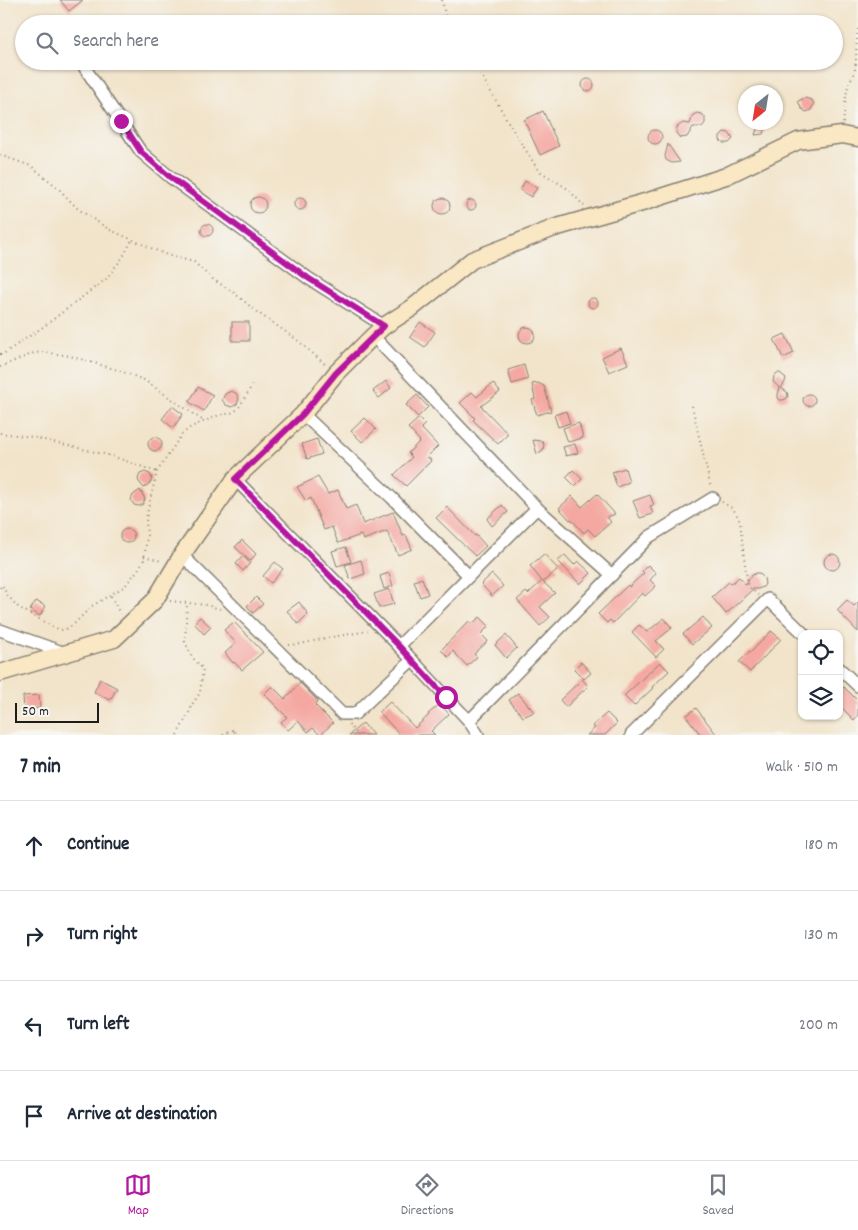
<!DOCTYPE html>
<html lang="en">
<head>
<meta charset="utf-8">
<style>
	:root { --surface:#fff; --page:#f2f2f3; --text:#1f2937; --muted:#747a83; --line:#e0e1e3; --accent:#b5179e }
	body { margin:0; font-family:Dekko,sans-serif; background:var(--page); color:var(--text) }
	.controls { position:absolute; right:15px; bottom:15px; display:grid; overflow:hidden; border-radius:10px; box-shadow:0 1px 4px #0004 }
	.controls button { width:45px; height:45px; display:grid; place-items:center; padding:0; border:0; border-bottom:1px solid var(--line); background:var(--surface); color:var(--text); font:25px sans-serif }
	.compass { position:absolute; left:738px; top:85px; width:45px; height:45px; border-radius:50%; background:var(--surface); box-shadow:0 1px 4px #0004; rotate:210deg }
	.scale { position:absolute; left:15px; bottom:12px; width:84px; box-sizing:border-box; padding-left:5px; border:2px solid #1c1c1c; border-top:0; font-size:14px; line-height:18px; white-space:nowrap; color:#1c1c1c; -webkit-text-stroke:4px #f6f6f2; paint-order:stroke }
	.stop { position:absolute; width:15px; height:15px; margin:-11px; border:4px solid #b5179e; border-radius:50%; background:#fff }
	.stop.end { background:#b5179e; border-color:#fff; box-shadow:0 1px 5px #0008 }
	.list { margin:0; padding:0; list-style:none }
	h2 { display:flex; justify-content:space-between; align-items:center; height:65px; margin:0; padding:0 20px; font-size:21px }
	h2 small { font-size:16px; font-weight:400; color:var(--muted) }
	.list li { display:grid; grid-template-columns:32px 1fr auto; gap:15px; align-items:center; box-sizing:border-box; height:90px; padding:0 20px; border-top:1px solid var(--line) }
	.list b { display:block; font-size:19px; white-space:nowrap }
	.list em { font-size:16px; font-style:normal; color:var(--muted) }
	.icon { flex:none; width:28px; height:28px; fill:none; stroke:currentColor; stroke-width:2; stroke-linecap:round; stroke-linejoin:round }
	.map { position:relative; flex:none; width:858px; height:735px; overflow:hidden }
	.search { position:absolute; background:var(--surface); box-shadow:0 1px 4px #0004; left:15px; right:15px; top:15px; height:55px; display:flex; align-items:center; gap:12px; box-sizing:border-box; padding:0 18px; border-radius:28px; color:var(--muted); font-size:19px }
	.sheet { height:425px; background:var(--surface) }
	nav { display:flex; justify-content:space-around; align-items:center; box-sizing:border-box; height:70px; border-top:1px solid var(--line); background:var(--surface); font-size:14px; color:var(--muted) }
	nav a { display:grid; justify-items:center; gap:2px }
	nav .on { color:var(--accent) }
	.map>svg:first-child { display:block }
</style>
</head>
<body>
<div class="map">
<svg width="858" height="735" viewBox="0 0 858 735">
	<rect width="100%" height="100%" fill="#f6f6f2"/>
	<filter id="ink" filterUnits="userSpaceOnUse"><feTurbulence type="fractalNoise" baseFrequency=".02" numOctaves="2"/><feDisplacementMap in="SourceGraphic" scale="10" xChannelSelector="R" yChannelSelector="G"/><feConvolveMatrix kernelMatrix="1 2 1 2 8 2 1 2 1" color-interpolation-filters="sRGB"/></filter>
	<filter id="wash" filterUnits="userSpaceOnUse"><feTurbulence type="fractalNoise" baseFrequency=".0096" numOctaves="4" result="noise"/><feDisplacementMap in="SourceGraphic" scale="20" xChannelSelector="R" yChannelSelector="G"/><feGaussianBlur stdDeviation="1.12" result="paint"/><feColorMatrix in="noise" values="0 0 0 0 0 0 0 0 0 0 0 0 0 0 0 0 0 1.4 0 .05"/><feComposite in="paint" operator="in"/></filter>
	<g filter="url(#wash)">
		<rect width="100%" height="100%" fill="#f2e4cb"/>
		<g id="blocks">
			<g fill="#f4a8a1">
				<path d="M60 0H83L69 11Z"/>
				<circle cx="588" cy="85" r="6"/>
				<path d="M805 98 812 100 814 104 811 110 806 112 801 108 798 101Z"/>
				<path d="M543 111 559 146 540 155 524 120Z"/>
				<path d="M697 113 702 114 705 117V123L702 127H693L687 137 680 138 676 133 677 127 683 123 690 124 693 115Z"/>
				<path d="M758 126H761L767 127 763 134 755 135Z"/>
				<circle cx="655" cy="137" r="7"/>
				<path d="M724 132 729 133 733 139 729 143H723L720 140V136Z"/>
				<path d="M668 144 680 162 672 163 666 160 665 156Z"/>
				<path d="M525 181 537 188 531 197 520 190Z"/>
				<circle cx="258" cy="205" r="8"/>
				<circle cx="300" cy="204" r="6"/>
				<circle cx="442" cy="206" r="8"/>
				<circle cx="471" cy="205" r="5"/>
				<circle cx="207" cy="230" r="6"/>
				<circle cx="593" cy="303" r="5"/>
				<rect x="232" y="322" width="17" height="19"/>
				<path d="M420 322 435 332 425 347 410 337Z"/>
				<circle cx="527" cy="335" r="8"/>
				<path d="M785 334 794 353 783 358 774 339Z"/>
				<path d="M621 348 628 364 609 372 602 357Z"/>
				<path d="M524 365 528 379 512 384 508 370Z"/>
				<path d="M777 373H780L786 378 785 382 781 388 787 392 788 396 786 399 783 400H780L778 398V394L780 388 773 382 774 376Z"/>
				<path d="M386 381 391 388 379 398 373 391Z"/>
				<path d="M493 383 500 392 481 406 508 434 498 444 473 420 475 418 460 403 472 392 477 397Z"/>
				<path d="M538 383 544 386 551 411 537 415 532 400 535 399 532 384Z"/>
				<path d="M198 387 213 395 204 411 189 402Z"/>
				<path d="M231 391 236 393 239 399 237 404 232 407 226 405 222 400 225 394Z"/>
				<circle cx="809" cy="400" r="6"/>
				<path d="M417 395 428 407 418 417 406 405Z"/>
				<path d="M172 406 183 414 173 428 162 419Z"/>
				<path d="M566 411 570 423 558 427 554 415Z"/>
				<path d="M365 418 376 429 362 442 351 431Z"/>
				<path d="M419 418 425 424 421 428 438 446 427 457 431 460 430 462 406 486 394 475 412 457 408 453 420 441 408 428Z"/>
				<path d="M579 423 583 438 568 442 563 428Z"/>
				<circle cx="155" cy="444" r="7"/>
				<path d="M317 439 322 454 307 459 302 444Z"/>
				<path d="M533 440 541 441 544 444 543 450 537 454Z"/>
				<path d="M575 444 578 453 566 456 563 447Z"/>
				<path d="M625 468 629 482 617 487 612 472Z"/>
				<path d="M573 470 582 479 575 486 566 477Z"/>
				<path d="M145 472 150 474 152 479 150 483 144 488 139 482 138 479 140 474Z"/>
				<path d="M318 477 328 494 338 490 346 509 356 505 363 524 393 512 403 536 406 535 412 549 398 555 387 531 363 540 361 535 338 543 332 527 324 530 311 498 306 501 297 487Z"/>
				<path d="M140 490 145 499 143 504 139 506 134 505 131 500 133 495Z"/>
				<path d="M597 494 615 514 607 517 611 522 595 536 588 529 584 533 571 519 570 520 559 508 572 496 582 507Z"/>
				<path d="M650 495 654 505 650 506 653 514 640 518 633 501Z"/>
				<path d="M502 505 508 512 492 526 487 519Z"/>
				<path d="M447 507 475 536 476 535 486 546 475 556 436 518Z"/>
				<circle cx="127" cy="536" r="7"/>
				<path d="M242 540 256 554 250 561 235 547Z"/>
				<path d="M346 547 351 562 337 566 332 551Z"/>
				<path d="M544 554 558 569 543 582 555 593 540 607 550 617 540 626 517 600 526 592 528 594 542 581 530 566Z"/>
				<circle cx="832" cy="562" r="8"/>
				<path d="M565 555 574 565 578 561 591 573 580 584 558 561Z"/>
				<path d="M243 556 250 563 243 571 236 564Z"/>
				<path d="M361 560 365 574 350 579 345 565Z"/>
				<path d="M275 562 283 569 271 583 263 576Z"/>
				<path d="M648 565 656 573 650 580 656 586 645 596 642 593 613 623 610 620 607 623 598 614 628 585 629 587 644 573 642 571Z"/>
				<path d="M389 573 393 586 384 589 380 576Z"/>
				<path d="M756 573H759L764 578 765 584 763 587 758 589H753L726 614 712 597 729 582 731 584 739 577 746 585 751 576Z"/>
				<path d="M492 574 503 586 492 596 481 584Z"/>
				<path d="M422 578 428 594 420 597 414 581Z"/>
				<path d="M389 589 394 604 379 608 374 594Z"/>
				<path d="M256 597 263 604 253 613 247 606Z"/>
				<path d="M847 600 854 606 858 602V632L837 610Z"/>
				<path d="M36 601 45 606 40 616 30 610Z"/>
				<path d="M299 602 308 614 298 624 287 611Z"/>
				<path d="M200 617 211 627 204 634 194 623Z"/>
				<path d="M480 617 489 626 481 634 488 641 474 654 477 657 467 666 453 651 448 657 441 650 469 621 472 624Z"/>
				<path d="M703 617 712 628 692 644 683 634Z"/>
				<path d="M664 618 672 628 656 641 664 649 656 657 632 632 639 625 647 632Z"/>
				<path d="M234 622 263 652 242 670 234 662 233 663 225 653 236 643 224 630Z"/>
				<path d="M771 631 781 639 750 672 739 662 750 651 751 652Z"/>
				<path d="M506 635 517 648 506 658 495 645Z"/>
				<path d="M581 662 591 673 584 679 574 669Z"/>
				<path d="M660 662 669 671 652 687 653 688 634 706 624 696Z"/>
				<path d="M100 679 117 688 110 700 94 692Z"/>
				<path d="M582 679 588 686 566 707 560 700Z"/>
				<path d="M300 683 318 701 315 705 333 723 320 735 313 728 308 732 298 721 288 730 281 722 287 717 264 694 272 686 285 699Z"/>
				<path d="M844 687 858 701V715L854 720 839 705V691Z"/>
				<path d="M518 693 534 712 523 717 509 700Z"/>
				<path d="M39 695 40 708 24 710 23 696Z"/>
				<path d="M390 702 415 728 429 715 428 714 440 704 449 714 431 731 435 735H400L379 712Z"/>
				<path d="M696 708 717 735H701L686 716Z"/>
				<path d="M607 713 617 723 605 735H587L595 728 592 726Z"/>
				<path d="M363 723 373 735H349Z"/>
			</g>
		</g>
	</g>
	<g filter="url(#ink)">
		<use href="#blocks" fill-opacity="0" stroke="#878074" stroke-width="1"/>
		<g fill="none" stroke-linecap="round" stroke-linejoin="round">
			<g stroke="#878074" stroke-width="14">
				<g id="minor">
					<path d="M83 65 141 152 170 177 308 278 384 326"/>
					<path d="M373 336 537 508 612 575"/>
					<path d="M303 414 392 498 469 576"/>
					<path d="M235 479 399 646 469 721 478 735"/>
					<path d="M182 555 342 714H355L412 660"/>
					<path d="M0 630 65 653"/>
					<path d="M399 646 537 508"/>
					<path d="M839 668 858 686"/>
					<path d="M469 721 649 537 713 498"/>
					<path d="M631 735 768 599 804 634"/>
				</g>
			</g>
			<g stroke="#878074" stroke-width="19">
				<path id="secondary" d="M0 673 114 639 155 600 182 555 235 479 303 414 336 373 373 336 384 326 412 308 472 260 554 228 645 202 726 176 798 141 842 135 858 138"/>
			</g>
			<g stroke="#878074" stroke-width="2" stroke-dasharray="1 4" stroke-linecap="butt">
				<path d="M442 0 446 19 449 24"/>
				<path d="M473 61 510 125 538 170 568 189 584 206"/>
				<path d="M843 123C845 110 845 96 849 83 851 78 855 74 855 69 857 56 856 42 858 29"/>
				<path d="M0 155 31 166 57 187 78 209 110 230 167 255 194 262 211 278 233 292 257 312 296 339 325 364"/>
				<path d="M0 354H3L43 327 106 279 123 257 132 240"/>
				<path d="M0 367 34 353 44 352 70 356 118 370 144 380 205 422"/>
				<path d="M692 406 711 488"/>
				<path d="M0 433 32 437 112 456 157 472"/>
				<path d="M722 502 732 508 736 513 740 522 746 573 749 587 758 595"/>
				<path d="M144 556 161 561"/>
				<path d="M0 588 2 585 8 596 18 607 51 626 61 630 66 629 73 625 92 606 125 586 137 571 144 560 147 536 146 519 150 500 157 472 182 434 191 427 217 416 231 413 238 409 248 393 252 384"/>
				<path d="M111 596 120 614"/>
				<path d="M170 601 206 605 220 609"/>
				<path d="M289 645 301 644 326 638 368 631"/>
				<path d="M349 724 357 735"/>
				<path d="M177 735 189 713 193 703 200 693 203 669 192 657 185 642 187 603"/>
				<path d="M223 735 234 729 235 735"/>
			</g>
			<use href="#minor" stroke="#fff" stroke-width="11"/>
			<use href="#secondary" stroke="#fae7c3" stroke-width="16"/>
		</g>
	</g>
	<g fill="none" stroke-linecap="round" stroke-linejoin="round" filter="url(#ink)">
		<path stroke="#b5179e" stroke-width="6" d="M121 121 141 152 170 177 308 278 384 326 336 373 303 414 235 479 399 646 446 697"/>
	</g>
</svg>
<div class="controls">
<button><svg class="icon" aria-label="locate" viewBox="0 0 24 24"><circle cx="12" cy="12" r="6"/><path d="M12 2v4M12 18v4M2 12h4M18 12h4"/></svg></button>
<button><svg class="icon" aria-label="layers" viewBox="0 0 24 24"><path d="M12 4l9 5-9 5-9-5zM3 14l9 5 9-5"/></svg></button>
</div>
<svg class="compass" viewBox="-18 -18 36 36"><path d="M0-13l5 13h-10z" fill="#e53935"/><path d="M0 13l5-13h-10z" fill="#747a83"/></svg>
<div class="scale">50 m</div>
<div class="stop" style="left:446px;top:697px"></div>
<div class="stop end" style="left:121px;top:121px"></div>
<div class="search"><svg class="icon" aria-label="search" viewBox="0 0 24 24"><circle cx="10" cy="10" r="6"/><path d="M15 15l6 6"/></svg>Search here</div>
</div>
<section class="sheet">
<h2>7 min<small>Walk · 510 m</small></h2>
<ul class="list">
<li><svg class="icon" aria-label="ahead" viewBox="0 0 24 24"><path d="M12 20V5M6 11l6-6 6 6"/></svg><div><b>Continue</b></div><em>180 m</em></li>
<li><svg class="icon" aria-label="right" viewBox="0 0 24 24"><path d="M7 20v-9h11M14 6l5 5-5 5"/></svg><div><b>Turn right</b></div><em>130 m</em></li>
<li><svg class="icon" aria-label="left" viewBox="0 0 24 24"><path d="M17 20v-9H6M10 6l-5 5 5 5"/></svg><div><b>Turn left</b></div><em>200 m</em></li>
<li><svg class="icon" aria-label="arrive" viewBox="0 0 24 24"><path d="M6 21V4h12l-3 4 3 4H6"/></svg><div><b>Arrive at destination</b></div></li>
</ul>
</section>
<nav>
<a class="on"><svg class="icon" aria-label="map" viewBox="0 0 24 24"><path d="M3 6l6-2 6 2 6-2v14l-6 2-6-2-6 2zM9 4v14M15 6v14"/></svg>Map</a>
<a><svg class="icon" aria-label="directions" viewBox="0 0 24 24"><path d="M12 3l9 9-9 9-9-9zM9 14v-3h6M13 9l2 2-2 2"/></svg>Directions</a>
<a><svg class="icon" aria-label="saved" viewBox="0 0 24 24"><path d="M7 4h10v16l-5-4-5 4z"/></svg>Saved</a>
</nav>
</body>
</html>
